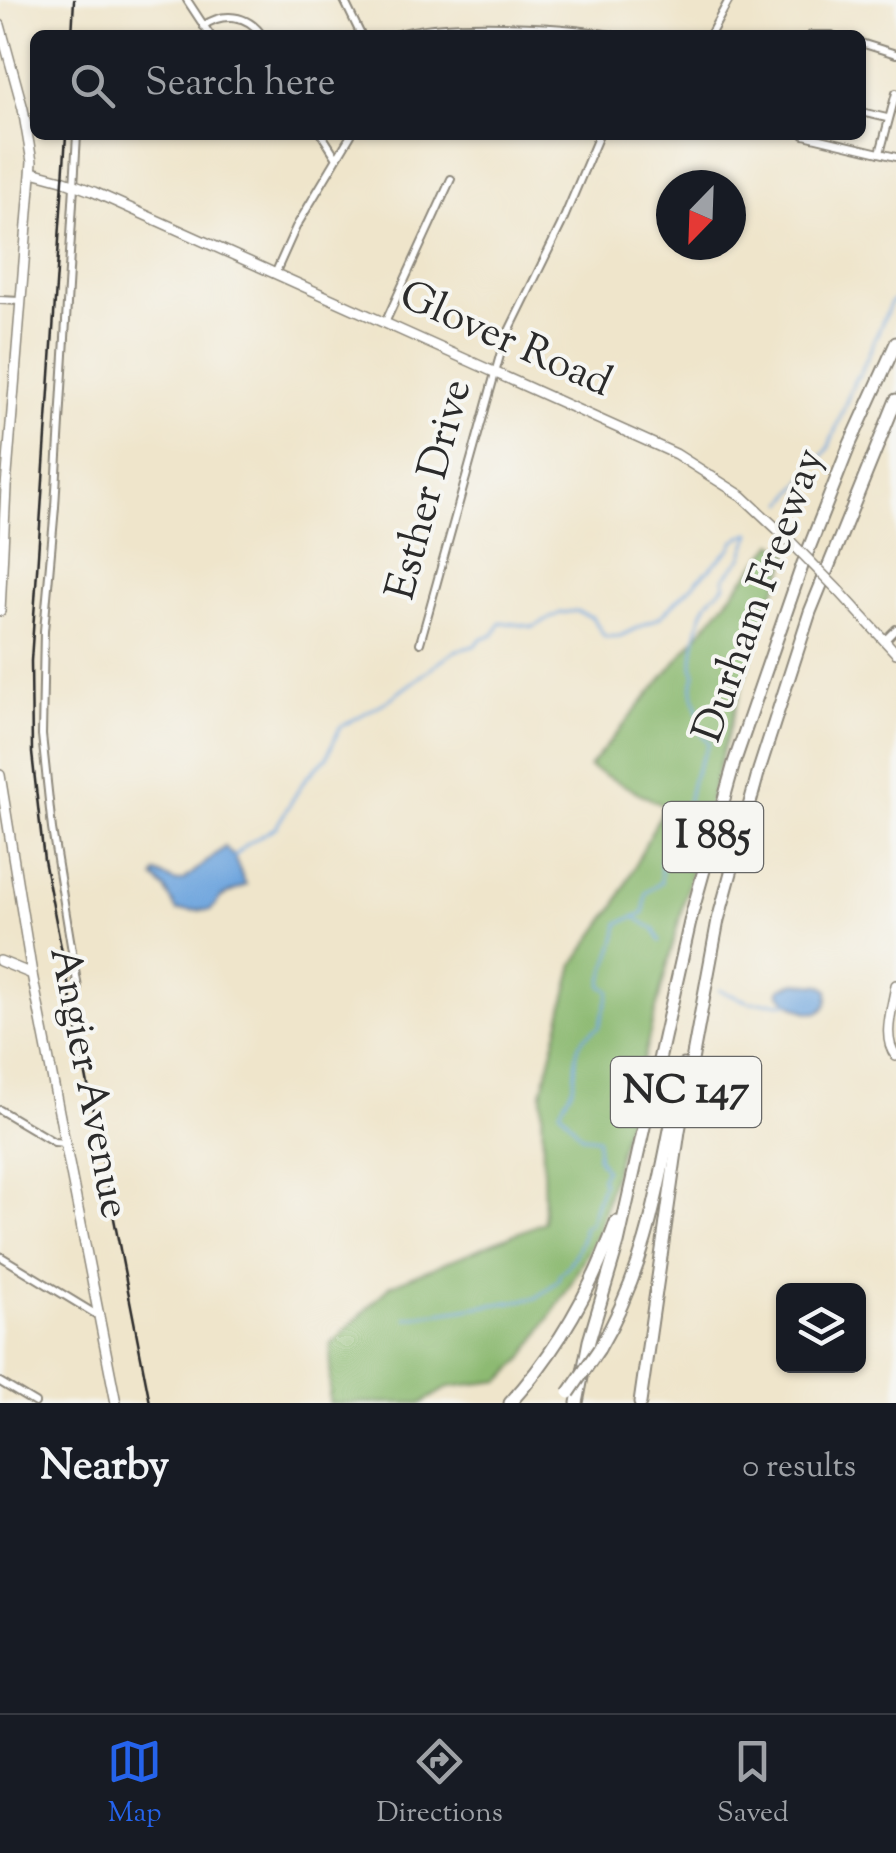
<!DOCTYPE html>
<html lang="en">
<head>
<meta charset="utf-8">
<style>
	:root { --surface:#171b24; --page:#242831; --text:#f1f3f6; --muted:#9ea1a6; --line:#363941; --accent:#2563eb }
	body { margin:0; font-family:"Sorts Mill Goudy",serif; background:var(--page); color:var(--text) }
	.controls { position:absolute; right:30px; bottom:30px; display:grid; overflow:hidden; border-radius:15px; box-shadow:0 2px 8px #0004 }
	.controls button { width:90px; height:90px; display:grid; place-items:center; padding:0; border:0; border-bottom:2px solid var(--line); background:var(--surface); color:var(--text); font:50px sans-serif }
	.compass { position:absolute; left:656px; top:170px; width:90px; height:90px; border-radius:50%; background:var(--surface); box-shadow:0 2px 8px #0004; rotate:203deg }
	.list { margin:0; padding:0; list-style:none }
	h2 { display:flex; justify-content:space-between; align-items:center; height:130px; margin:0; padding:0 40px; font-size:42px }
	h2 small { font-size:32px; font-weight:400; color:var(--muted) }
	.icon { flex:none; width:55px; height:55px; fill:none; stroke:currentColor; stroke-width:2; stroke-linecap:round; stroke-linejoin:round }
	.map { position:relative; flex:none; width:896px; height:1403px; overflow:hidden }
	.search { position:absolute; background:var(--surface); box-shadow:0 2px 8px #0004; left:30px; right:30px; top:30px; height:110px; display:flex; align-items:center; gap:25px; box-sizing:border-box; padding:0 35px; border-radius:15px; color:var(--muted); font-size:38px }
	.sheet { height:310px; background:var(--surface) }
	nav { display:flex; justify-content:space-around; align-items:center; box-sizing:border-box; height:140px; border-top:2px solid var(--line); background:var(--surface); font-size:28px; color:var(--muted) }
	nav a { display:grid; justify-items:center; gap:5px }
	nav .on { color:var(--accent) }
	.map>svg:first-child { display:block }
</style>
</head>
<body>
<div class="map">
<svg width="896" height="1403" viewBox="0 0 896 1403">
	<rect width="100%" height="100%" fill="#f6f6f2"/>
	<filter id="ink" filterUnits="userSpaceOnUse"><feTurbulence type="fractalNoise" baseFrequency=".01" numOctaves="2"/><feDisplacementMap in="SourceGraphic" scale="20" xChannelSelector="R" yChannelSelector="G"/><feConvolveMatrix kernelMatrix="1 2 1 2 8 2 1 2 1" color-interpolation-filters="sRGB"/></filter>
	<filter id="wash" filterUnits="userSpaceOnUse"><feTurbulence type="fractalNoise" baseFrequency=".0048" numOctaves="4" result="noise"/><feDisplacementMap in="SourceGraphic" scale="40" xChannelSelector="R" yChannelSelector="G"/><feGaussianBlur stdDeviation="2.25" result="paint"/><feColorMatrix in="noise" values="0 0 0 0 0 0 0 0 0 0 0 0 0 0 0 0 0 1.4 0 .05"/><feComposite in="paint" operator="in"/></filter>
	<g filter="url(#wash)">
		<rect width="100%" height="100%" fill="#efe5cb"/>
		<path fill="#8dba72" stroke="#5c724e" stroke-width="2.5" d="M774 543 790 554 760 628 723 750 599 1230 568 1289 523 1359 501 1381 449 1387 422 1403H329L331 1344 391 1285 544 1222 542 1093 574 964 615 906 664 806 589 767Z"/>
		<g fill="#70a6de" stroke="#4e6884" stroke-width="2.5">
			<path d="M225 847 234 857 246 885 221 897 211 910 177 911 165 889 154 878 156 873 176 882 184 880Z"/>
			<path d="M796 983 821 985 828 990C831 1029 792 1009 779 992L781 988Z"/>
		</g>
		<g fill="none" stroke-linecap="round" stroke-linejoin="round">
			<g stroke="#70a6de" stroke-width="2.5">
				<path d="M785 503 828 449 855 379 860 374 891 302 896 300"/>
				<path d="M233 858 246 845 276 827 305 779 327 757 340 727 387 701 455 651 474 646 482 638 494 635 501 622 534 627 560 613 576 611 592 617 605 637 620 636 660 617 731 548 735 540 750 533"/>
				<path d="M635 917 655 930 660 941"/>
				<path d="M719 990 749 1002 790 1003"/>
				<path d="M407 1318 536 1298 559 1280V1274C570 1268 585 1239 583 1226L589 1225C594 1211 597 1198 603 1183L601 1178 605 1169 597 1157 598 1138 582 1136 560 1110C564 1101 572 1091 574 1082 578 1054 570 1043 599 1027L610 991 602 986C605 962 617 948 619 923L644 913 646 893 661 882V857L671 854 681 832 692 780 709 743 698 728C703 708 687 695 695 675 689 662 699 616 707 603 712 595 719 592 725 585L724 578 742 558 751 533"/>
			</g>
		</g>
	</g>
	<g filter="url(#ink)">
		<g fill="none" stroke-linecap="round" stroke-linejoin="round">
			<g stroke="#8d887b" stroke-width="10">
				<g id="street">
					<path d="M187 0 210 35"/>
					<path d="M344 0 361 35"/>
					<path d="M203 26C223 12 247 14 262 35"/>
					<path d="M395 35C446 20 558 26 612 35"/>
					<path d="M710 35 729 0"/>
					<path d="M811 35H832"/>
					<path d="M861 43 896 54"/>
					<path d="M861 112 887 118"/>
					<path d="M77 135 55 507 44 631 42 735 52 829 78 988"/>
					<path d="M322 135 336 157"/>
					<path d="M804 135 896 157"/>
					<path d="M880 153 896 93"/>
					<path d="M275 274 296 227 351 135"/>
					<path d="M0 300 20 301"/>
					<path d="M385 323 451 179"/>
					<path d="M886 639 896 629"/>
					<path d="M420 643 504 341 561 225 599 135"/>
					<path d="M0 1110 54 1142 65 1143"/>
					<path d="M0 1256 97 1315"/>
					<path d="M0 1382 35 1403"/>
				</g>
			</g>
			<g stroke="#8d887b" stroke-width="12">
				<g id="secondary">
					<path d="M0 25 23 109 32 162 6 487 0 611"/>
					<path d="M32 172 62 180 94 192 676 454 742 496 790 541"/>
					<path d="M839 591 896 653"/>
					<path d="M0 775 32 974 116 1403"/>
					<path d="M0 961 32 974"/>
					<path d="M896 985C893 1007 881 1038 896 1056"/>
				</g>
			</g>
			<g stroke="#8d887b" stroke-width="15">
				<g id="highway">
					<path d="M599 1349C653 1257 661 1166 683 1065"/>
					<path d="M510 1403C558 1350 592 1289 616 1222"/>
					<path d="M577 1403 589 1341 618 1243 692 913 734 763 802 566 850 444 896 343"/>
					<path d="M640 1403 679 1131 718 920 759 770 810 612 896 400"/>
				</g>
			</g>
			<use href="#street" stroke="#fff" stroke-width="6"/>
			<use href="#secondary" stroke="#fff" stroke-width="9"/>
			<use href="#highway" stroke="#fff" stroke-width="11"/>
			<g stroke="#2b2b2b" stroke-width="2.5">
				<path d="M72 35 74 0"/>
				<path d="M66 135 31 661 32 753 44 860 150 1403"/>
			</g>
			<g stroke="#8d887b" stroke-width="12" stroke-linecap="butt">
				<path id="secondary-bridge" d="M790 541 839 591"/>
			</g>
			<g stroke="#8d887b" stroke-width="15" stroke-linecap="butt">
				<path id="highway-bridge" d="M569 1393 599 1349"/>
			</g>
			<use href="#secondary-bridge" stroke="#fff" stroke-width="9"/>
			<use href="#highway-bridge" stroke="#fff" stroke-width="11"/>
		</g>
	</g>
	<g text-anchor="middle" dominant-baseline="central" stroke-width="8" stroke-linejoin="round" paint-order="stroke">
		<g fill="#f6f6f2" stroke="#686867" stroke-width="2.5">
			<rect x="663" y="802" width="100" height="70" rx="8"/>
			<rect x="611" y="1057" width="150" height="70" rx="8"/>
		</g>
		<g font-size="40" font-weight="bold" fill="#2b2b2b">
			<text x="713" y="837">I 885</text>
			<text x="686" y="1092">NC 147</text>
		</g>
		<g font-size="42" fill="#2b2b2b" stroke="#f6f6f2">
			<text transform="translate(505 341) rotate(24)">Glover Road</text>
			<text transform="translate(431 490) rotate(-75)">Esther Drive</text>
			<text transform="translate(761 596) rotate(-70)">Durham Freeway</text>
			<text transform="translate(87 1083) rotate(79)">Angier Avenue</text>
		</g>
	</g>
</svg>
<div class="controls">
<button><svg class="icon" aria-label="layers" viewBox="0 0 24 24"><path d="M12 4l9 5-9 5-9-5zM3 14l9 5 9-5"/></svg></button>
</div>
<svg class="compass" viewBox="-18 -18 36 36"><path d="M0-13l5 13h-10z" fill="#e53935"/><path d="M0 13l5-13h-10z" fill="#9ea1a6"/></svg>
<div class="search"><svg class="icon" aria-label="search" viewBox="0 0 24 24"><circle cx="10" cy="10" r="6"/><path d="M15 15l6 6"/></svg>Search here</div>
</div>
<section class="sheet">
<h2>Nearby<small>0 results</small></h2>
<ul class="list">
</ul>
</section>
<nav>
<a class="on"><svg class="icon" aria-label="map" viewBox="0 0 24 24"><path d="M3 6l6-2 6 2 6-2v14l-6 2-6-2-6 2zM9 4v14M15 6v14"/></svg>Map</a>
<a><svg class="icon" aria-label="directions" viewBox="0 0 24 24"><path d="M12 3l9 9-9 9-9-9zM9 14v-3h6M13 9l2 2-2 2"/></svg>Directions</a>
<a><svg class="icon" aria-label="saved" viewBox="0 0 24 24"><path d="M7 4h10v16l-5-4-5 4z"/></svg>Saved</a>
</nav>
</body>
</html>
